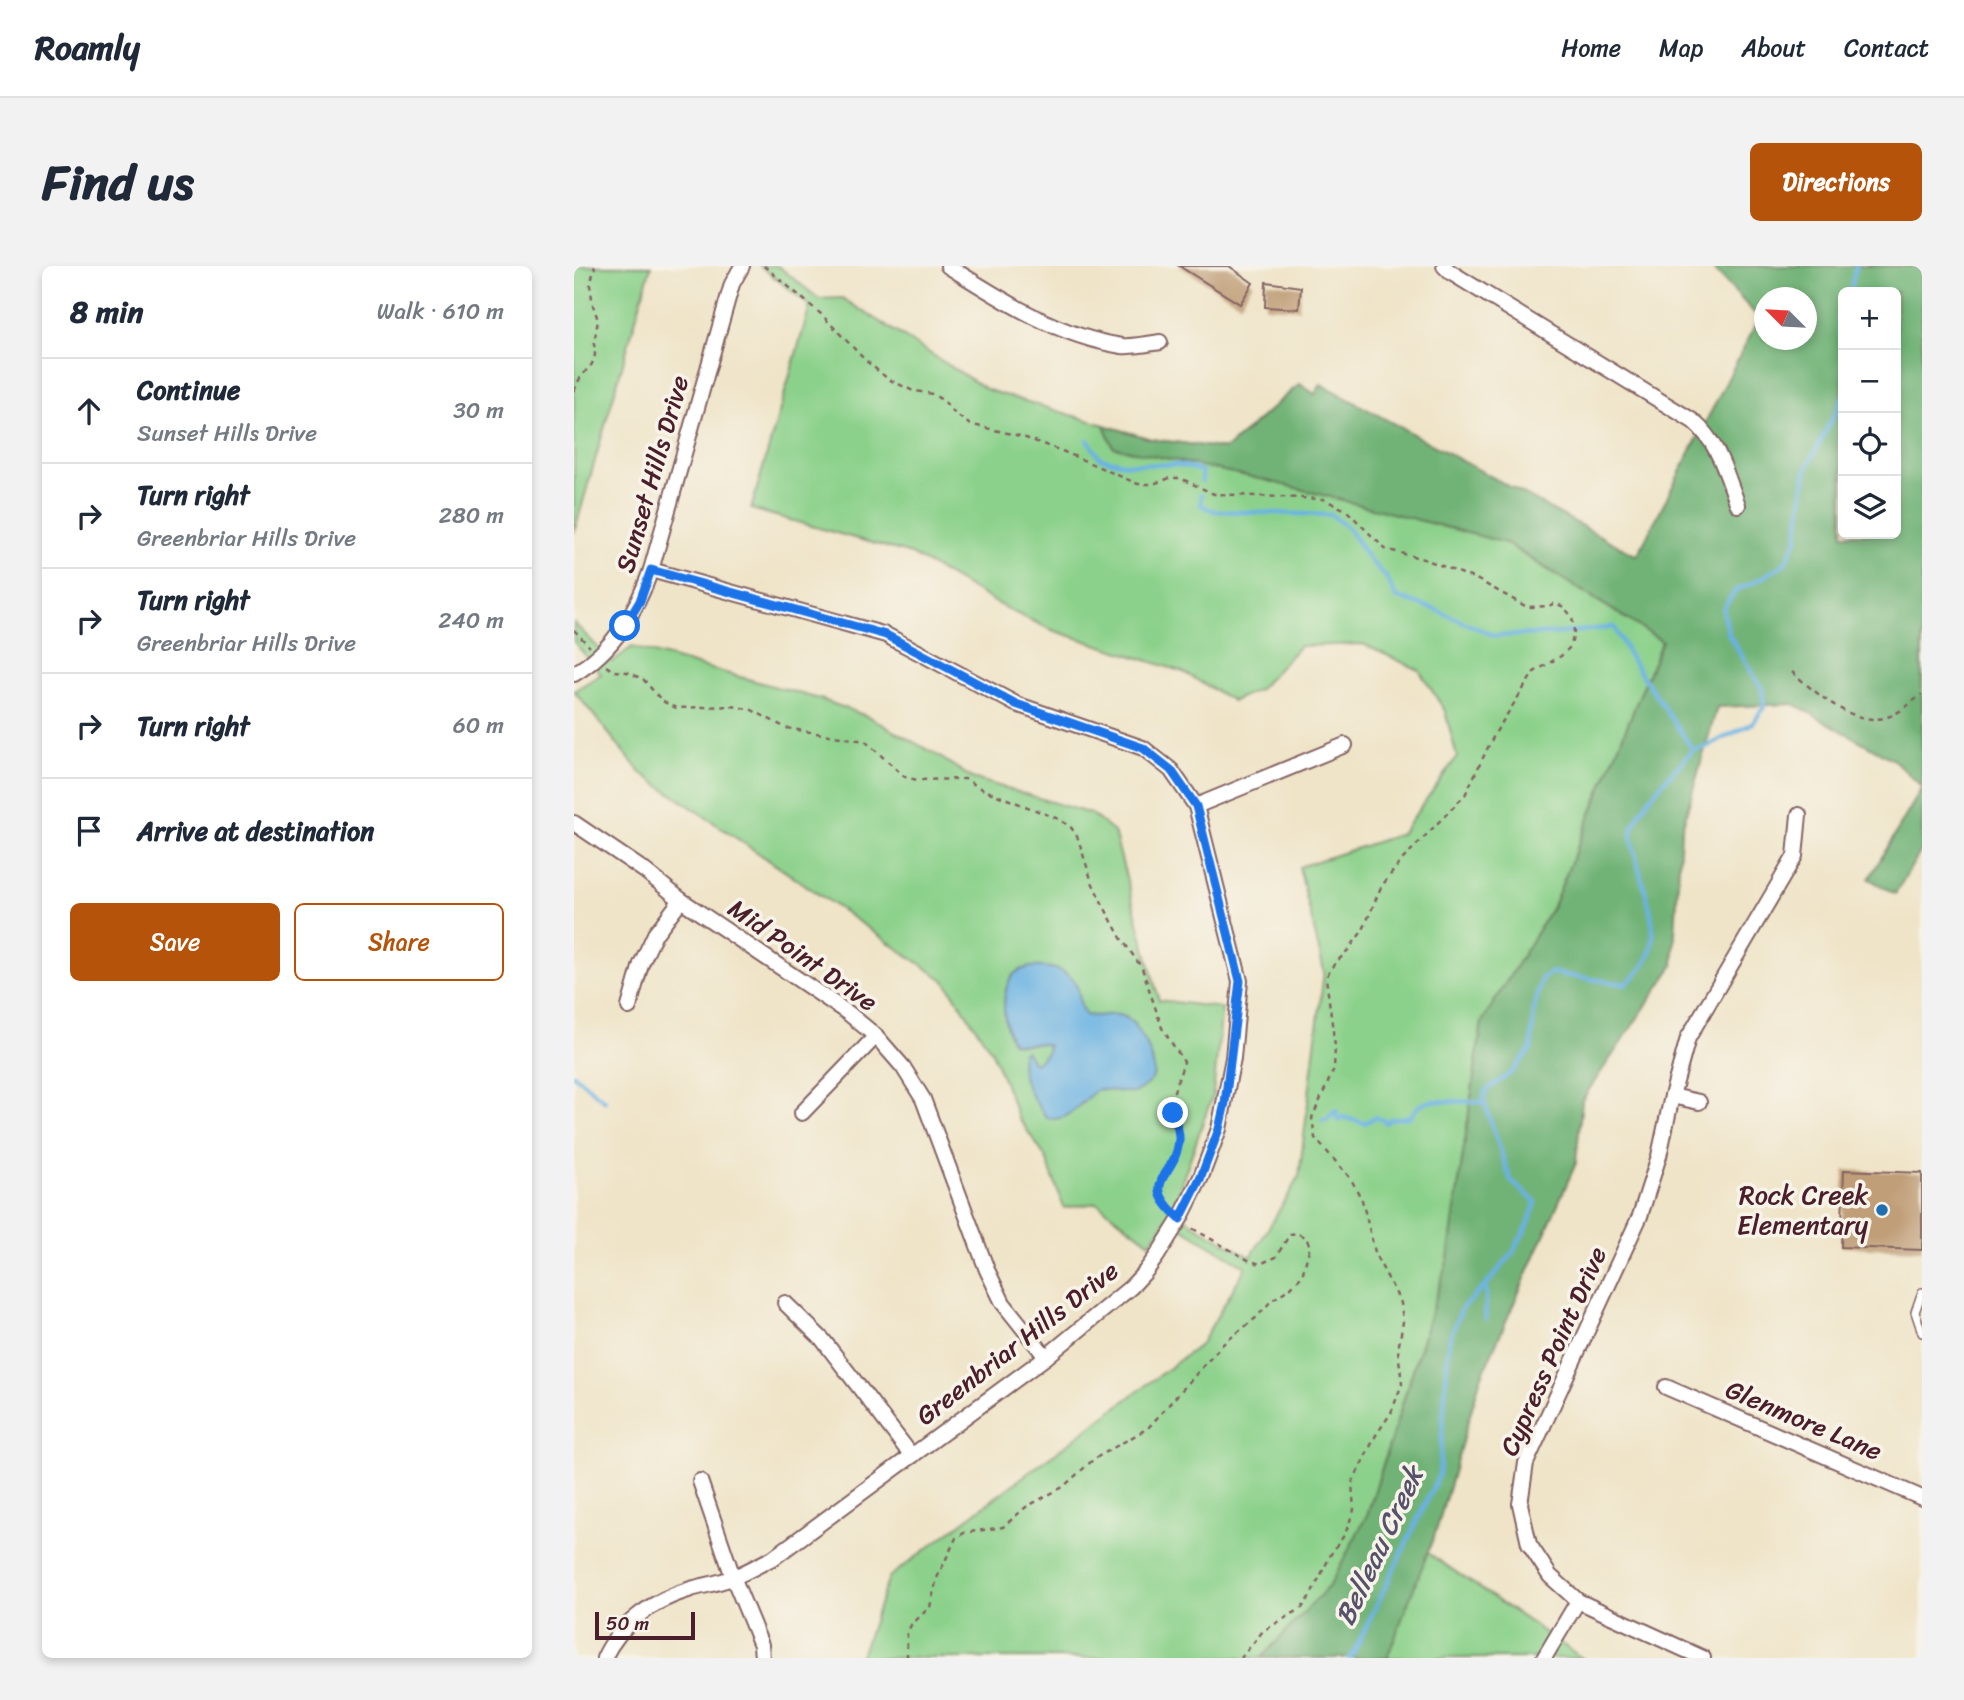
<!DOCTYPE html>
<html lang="en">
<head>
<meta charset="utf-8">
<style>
	:root { --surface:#fff; --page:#f2f2f3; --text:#1f2937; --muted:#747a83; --line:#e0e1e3; --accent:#b45309 }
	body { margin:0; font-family:Sriracha,sans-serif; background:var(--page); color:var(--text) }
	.controls { position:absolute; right:21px; top:21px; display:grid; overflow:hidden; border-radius:10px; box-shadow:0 4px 10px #0003 }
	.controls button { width:63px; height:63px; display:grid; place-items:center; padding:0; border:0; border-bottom:2px solid var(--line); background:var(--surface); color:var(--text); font:35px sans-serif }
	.compass { position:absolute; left:1180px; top:21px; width:63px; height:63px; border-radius:50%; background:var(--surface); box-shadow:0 4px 10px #0003; rotate:294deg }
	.scale { position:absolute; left:21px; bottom:18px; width:100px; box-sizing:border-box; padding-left:7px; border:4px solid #4a1f2b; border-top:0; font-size:19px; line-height:24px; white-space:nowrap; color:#4a1f2b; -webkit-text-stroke:5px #f7f3e8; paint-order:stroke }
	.stop { position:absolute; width:21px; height:21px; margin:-16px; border:5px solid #1a73e8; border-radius:50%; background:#fff }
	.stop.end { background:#1a73e8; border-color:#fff; box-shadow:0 2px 7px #0008 }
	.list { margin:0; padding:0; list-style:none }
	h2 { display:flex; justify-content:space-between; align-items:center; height:91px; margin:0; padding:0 28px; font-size:30px }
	h2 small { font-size:23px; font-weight:400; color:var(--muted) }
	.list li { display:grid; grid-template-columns:46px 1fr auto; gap:21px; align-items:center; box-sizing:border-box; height:105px; padding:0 28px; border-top:2px solid var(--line) }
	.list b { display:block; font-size:26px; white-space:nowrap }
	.list p { margin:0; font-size:23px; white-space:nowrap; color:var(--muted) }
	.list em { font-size:23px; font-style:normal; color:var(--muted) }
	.actions { display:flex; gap:14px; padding:21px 28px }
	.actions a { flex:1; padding:16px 0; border:2px solid var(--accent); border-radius:10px; text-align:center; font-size:24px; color:var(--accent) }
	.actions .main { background:var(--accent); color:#fff }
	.icon { flex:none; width:38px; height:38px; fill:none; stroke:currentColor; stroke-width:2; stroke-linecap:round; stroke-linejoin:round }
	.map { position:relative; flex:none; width:1348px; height:1392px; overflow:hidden; border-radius:10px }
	header { display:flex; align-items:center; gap:42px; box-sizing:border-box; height:98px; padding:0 35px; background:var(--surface); border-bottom:2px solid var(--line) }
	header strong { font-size:33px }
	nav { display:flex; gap:38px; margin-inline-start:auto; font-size:24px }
	.intro { display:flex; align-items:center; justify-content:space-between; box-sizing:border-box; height:168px; padding:0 42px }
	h1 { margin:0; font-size:49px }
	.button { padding:18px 32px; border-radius:10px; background:var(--accent); color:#fff; font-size:24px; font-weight:700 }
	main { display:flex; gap:42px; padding:0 42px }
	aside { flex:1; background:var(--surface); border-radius:10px; box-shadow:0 4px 10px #0003 }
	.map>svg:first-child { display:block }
</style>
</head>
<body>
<header>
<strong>Roamly</strong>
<nav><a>Home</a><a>Map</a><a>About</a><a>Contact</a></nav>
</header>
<div class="intro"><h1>Find us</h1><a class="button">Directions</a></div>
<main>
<aside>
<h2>8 min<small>Walk · 610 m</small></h2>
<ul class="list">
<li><svg class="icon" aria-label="ahead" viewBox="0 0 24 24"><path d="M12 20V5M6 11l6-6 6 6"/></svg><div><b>Continue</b><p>Sunset Hills Drive</p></div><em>30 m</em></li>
<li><svg class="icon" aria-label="right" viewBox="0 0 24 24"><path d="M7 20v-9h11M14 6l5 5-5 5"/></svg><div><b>Turn right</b><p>Greenbriar Hills Drive</p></div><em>280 m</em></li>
<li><svg class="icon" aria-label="right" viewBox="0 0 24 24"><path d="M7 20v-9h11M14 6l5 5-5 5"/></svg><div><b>Turn right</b><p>Greenbriar Hills Drive</p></div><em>240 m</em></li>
<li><svg class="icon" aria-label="right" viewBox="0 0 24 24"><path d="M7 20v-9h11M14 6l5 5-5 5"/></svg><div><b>Turn right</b></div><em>60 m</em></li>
<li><svg class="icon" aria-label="arrive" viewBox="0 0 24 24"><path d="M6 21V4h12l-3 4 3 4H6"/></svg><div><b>Arrive at destination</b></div></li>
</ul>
<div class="actions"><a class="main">Save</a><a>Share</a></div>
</aside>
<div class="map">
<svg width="1348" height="1392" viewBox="0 0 1348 1392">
	<rect width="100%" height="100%" fill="#f7f3e8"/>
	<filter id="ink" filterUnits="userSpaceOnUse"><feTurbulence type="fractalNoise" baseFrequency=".0143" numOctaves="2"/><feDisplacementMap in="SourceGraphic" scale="14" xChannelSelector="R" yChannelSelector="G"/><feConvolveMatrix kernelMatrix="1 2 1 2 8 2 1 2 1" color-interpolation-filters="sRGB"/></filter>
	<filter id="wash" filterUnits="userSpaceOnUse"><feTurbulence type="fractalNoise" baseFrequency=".00686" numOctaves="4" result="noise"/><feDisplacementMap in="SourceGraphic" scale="28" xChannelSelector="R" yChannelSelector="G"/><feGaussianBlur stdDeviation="1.57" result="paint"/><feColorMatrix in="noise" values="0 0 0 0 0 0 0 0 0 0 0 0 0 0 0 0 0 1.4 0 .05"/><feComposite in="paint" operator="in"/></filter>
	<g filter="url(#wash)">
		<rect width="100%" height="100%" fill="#efe4c8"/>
		<g fill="#8cd18b" stroke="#6b785b" stroke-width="2">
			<path d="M0 0H77L0 267Z"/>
			<path d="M186 0H204L245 33 268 32 414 124 577 173 652 183 719 123 937 281 1088 375 980 638 908 756 874 993 794 1246 1008 1392H286L315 1311 627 1078 672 1001 593 953 576 977 523 937 490 942 472 892 444 851 418 786 371 715 66 506 0 425 27 408 0 376V357L38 396 58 381 249 434 295 451 363 489 398 512 517 548 540 566 585 734 648 742 639 828 599 941 620 959 677 991 725 911 750 705 725 601 827 568 883 491 871 445 845 404 789 378 726 380 685 423 659 435 609 406 478 364 435 344 337 288 177 243 236 40Z"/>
		</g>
		<g fill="#71b377" stroke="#5e6951" stroke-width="2" fill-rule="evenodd">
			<path d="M1137 0H1348V521L1321 495 1220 438 1143 441 1107 566 1099 700 1008 834 1002 897 906 1114 863 1262 813 1392H687L756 1319 794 1247 874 993 908 756 980 638 1088 375 932 277 691 214 539 181 530 159 577 173 652 183 726 118 741 128 747 118 1063 290 1185 52ZM1269 26H1322V268H1269ZM1190 32H1232V74H1190Z"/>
			<path d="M1348 522V583L1321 628 1295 613Z"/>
		</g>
		<path fill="#6bb2e2" stroke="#5a6886" stroke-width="2" d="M455 701C477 700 500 703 505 728 506 736 506 742 512 749 525 752 538 745 551 751 565 757 586 799 578 813 574 819 566 823 560 827L524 823C506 835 497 857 473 852 460 835 441 808 449 786L452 785 458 796 461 797 473 787 474 779C462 774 451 782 438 776 429 758 425 725 440 708 444 704 450 703 455 701Z"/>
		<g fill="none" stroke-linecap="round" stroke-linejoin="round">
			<g stroke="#6bb2e2" stroke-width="4.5">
				<path d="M1276 26 1282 0"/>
				<path d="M1269 67V87"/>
				<path d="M514 174 526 192 552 198 606 199 628 205V215"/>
				<path d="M627 229V239L640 245 757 249 774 262 795 293 812 311 822 331 860 343 921 370 988 367 1040 361 1057 393 1119 484"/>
				<path d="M0 809 31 835"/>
				<path d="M748 854H753L760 845H763L762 851 765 855 768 851 791 857 801 851 809 854 812 857 816 853 835 851 846 839 857 835 910 836"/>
				<path d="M911 1020C914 1032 910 1041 912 1053"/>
				<path d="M775 1392 780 1386 865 1209 875 1074 888 1042 911 1020 938 988 954 959 962 936 937 915 910 836 911 825 937 807 957 783 960 743 968 712 978 706 990 709 1051 718C1100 684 1072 638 1062 591 1060 583 1056 572 1058 565 1068 533 1098 508 1119 484L1130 482 1179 457 1190 441 1188 423 1155 369 1149 343 1161 325 1188 312 1211 297 1223 273 1232 204 1269 131"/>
			</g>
		</g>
		<g id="blocks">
			<g fill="#c09e78">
				<path d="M605 0H655L679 17 666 38Z"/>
				<path d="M692 16 727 21 725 43 691 41Z"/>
				<path d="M1270 904 1348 907V984L1267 981Z"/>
			</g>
		</g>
	</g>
	<g filter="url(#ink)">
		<use href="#blocks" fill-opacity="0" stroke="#846462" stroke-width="2"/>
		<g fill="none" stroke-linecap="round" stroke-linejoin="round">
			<g stroke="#846462" stroke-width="10">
				<path id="lane" d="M1348 1026 1341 1046 1348 1067"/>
			</g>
			<g stroke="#846462" stroke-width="18">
				<g id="street">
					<path d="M374 0C428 34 483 70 548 80 560 81 574 78 586 76"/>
					<path d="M870 0 876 6 1119 155C1145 177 1152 208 1164 239"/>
					<path d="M0 408C40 384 62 346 77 304L158 18 168 0"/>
					<path d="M622 540 771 479"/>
					<path d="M0 557 71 605 107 634 274 747 302 770 329 801 349 833 413 1004 429 1037 472 1091"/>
					<path d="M55 741 67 698 81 668 107 634"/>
					<path d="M1098 830 1125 836"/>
					<path d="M228 847 302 770"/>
					<path d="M211 1037 249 1074 338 1190"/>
					<path d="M1092 1121 1348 1232"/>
					<path d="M126 1215 159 1311 187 1379 188 1392"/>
					<path d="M30 1392C47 1356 80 1334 117 1323 131 1319 146 1317 160 1311 173 1306 186 1298 199 1292L472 1091 557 1021 571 1006 583 990 606 953 627 911 645 863 659 792 666 715 622 540 597 504 569 482 442 438 312 369 77 304"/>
					<path d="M970 1392 1004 1335"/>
					<path d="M1129 1392 1004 1335 976 1310 955 1278 946 1238 952 1197 1066 950 1085 890 1098 830 1114 772 1221 590 1225 549"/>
				</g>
			</g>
			<g stroke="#846462" stroke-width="2.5" stroke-dasharray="5 5" stroke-linecap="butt">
				<path d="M190 0 247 48 291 94 314 113 337 124 358 128 370 135 381 148 395 158 446 170 488 185 564 218H579L596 212H606L640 228 749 233 772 244 811 283 853 294 904 314 953 341 975 340 981 337 990 341 998 351 1000 365 997 380 987 390 960 406 920 469 891 529 827 595 807 621 789 664 775 683 757 702 752 712 761 780 760 803 738 852 741 872 777 913 788 934 802 990 827 1037 829 1056 824 1084 828 1118 817 1147 802 1169 778 1217 780 1244 771 1268 757 1288 738 1327 728 1342 689 1365 667 1392"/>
				<path d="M0 125 6 112 18 98 21 89 20 77 24 54 19 39 16 19 21 0"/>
				<path d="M0 364 16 381"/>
				<path d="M32 400 40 405 53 406 69 413 88 435 102 442 158 440 178 444 212 462 291 475 331 511 343 514 391 513 410 524 482 552 496 560 503 570 518 616 529 639 547 672 568 702 588 762 610 796 597 834 605 874 600 890 585 917 587 932 595 943"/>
				<path d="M1218 406C1241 426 1277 459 1310 452 1324 449 1338 436 1348 428"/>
				<path d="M333 1392V1367L337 1359 356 1341 363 1312 382 1272 390 1267 429 1261 452 1241 489 1221 520 1193 574 1162 649 1078 683 1051 697 1035 717 1021 728 1010 736 980 732 972 723 967 716 968 702 991 686 998 674 994 616 961"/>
			</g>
			<use href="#lane" stroke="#fff" stroke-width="7"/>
			<use href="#street" stroke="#fff" stroke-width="14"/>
		</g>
	</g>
	<g fill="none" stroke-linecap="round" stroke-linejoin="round" filter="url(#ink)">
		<path stroke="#1a73e8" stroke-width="9" d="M51 360 66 335 77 304 312 369 442 438 569 482 597 504 622 540 666 715 651 837 645 863 627 911 606 953C563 914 601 913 605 875 606 866 602 856 599 847"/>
	</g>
	<circle fill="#1f6fb2" stroke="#f7f3e8" stroke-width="2.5" cx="1308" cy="944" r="7"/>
	<g text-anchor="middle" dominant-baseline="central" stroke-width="7" stroke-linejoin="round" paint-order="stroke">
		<g font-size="26" fill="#4a1f2b" stroke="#f7f3e8">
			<text transform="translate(78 208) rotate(-74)">Sunset Hills Drive</text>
			<text transform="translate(229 689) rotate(35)">Mid Point Drive</text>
			<text transform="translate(443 1077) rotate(-38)">Greenbriar Hills Drive</text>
			<text transform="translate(979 1085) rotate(-66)">Cypress Point Drive</text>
			<text transform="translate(1230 1154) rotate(23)">Glenmore Lane</text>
		</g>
		<g font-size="26" fill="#4a1f2b" stroke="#f7f3e8" text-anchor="end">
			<text x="1294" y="929">Rock Creek<tspan x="1294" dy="30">Elementary</tspan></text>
		</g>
		<g font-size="28" font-style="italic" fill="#56526b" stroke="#f7f3e8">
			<text transform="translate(805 1280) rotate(-65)">Belleau Creek</text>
		</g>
	</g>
</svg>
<div class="controls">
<button>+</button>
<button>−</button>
<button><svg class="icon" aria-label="locate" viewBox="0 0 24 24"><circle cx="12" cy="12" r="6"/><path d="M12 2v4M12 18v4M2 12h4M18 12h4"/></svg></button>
<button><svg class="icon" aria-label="layers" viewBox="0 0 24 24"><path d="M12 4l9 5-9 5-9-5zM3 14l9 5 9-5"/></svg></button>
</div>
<svg class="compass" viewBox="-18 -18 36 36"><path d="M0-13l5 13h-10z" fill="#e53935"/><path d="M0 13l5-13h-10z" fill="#747a83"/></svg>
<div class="scale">50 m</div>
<div class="stop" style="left:51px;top:360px"></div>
<div class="stop end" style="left:599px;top:847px"></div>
</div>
</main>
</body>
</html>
